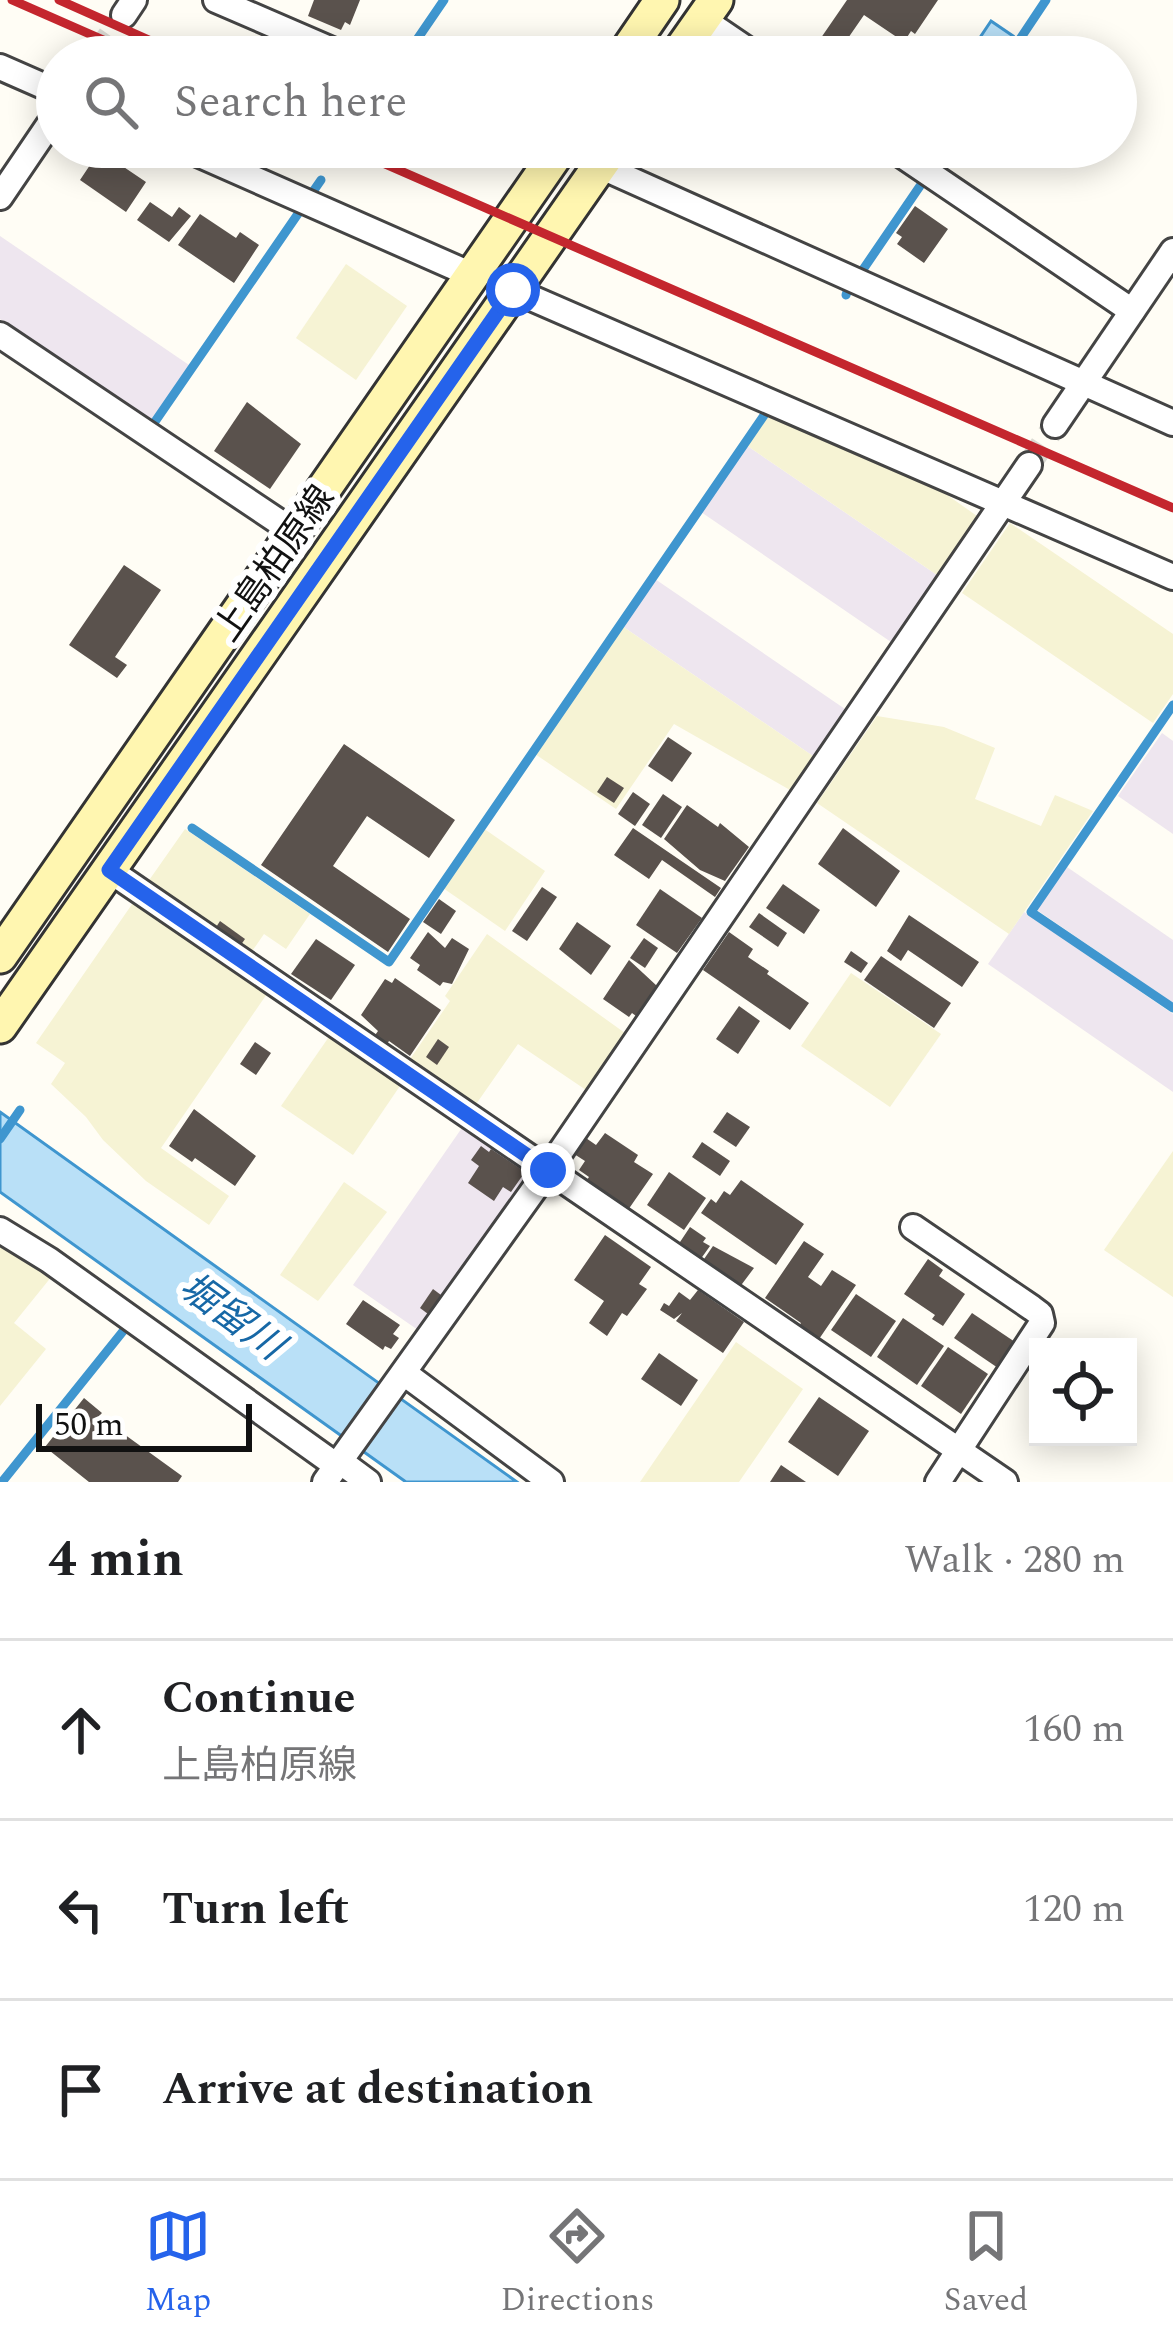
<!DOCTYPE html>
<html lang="en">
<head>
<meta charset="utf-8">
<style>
	:root { --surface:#fff; --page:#f6f6f6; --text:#202124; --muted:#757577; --line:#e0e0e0; --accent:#2563eb }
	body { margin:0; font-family:Spectral,"Noto Sans JP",serif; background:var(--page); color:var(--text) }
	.controls { position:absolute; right:36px; bottom:36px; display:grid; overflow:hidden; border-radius:0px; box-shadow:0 6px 30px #0003 }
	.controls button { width:108px; height:108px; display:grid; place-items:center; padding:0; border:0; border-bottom:3px solid var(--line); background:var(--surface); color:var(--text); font:60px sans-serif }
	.scale { position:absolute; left:36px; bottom:30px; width:216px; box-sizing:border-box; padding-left:12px; border:6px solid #111; border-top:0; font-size:33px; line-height:42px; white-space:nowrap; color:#111; -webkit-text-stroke:9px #fff; paint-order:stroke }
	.stop { position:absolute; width:36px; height:36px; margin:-27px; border:9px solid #2563eb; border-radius:50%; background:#fff }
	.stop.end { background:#2563eb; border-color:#fff; box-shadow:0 3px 12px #0008 }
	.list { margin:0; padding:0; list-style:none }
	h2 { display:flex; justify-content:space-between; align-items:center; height:156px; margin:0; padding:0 48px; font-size:51px }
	h2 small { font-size:39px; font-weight:400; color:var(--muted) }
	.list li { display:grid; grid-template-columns:78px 1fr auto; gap:36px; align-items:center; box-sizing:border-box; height:180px; padding:0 48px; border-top:3px solid var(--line) }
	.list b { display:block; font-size:45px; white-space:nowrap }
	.list p { margin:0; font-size:39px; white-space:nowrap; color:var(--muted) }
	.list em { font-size:39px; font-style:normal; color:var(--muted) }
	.icon { flex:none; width:66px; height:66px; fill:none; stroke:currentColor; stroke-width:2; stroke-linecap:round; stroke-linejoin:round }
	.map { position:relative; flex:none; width:1173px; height:1482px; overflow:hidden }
	.search { position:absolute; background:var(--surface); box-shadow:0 6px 30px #0003; left:36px; right:36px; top:36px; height:132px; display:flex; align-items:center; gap:30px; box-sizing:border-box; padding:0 42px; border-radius:66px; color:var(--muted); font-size:45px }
	.sheet { height:696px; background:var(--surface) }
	nav { display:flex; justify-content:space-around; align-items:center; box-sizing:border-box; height:168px; border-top:3px solid var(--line); background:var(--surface); font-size:33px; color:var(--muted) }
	nav a { display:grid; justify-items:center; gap:6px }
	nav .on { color:var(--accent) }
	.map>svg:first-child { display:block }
</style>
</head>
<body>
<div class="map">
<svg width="1173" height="1482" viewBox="0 0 1173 1482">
	<rect width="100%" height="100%" fill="#fffdf5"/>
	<g fill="#eee6ef">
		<path d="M0 236 189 365 152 420 0 319Z"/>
		<path d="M746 445 937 575 891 642 701 512Z"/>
		<path d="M655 579 845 709 813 756 622 626Z"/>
		<path d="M1162 733 1173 741V834L1118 796Z"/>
		<path d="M1067 867 1173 940V1003L1037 910Z"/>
		<path d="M1024 912 1173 1014V1092L988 964Z"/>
		<path d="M466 1122 533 1168 418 1330 353 1285Z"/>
	</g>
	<g fill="#f6f3d4">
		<path d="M346 264 407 306 356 380 296 338Z"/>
		<path d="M769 412 926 480 977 516 937 575 746 445Z"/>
		<path d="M1010 523 1173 634V694L1153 723 962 593Z"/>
		<path d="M622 626 813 756 790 790 674 724 616 809 535 754Z"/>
		<path d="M877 716 944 727 995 748 975 799 1041 826 1055 795 1093 811 1009 934 817 803Z"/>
		<path d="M483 828 545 871 505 931 443 888Z"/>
		<path d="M185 829 310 914 286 949 264 934 248 957 145 886Z"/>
		<path d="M137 897 271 988 161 1148 229 1196 209 1225 146 1181 103 1140 86 1117 51 1084 65 1063 36 1043Z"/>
		<path d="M487 934 625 1033 586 1090 518 1044 472 1110 406 1065 450 1001 445 996Z"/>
		<path d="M851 973 941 1034 890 1107 801 1046Z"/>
		<path d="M333 1031 404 1080 353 1155 281 1106Z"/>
		<path d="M1173 1151V1297L1104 1250Z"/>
		<path d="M344 1182 387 1212 318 1301 280 1275Z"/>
		<path d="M0 1245 52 1276 14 1323 46 1349 0 1406Z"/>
		<path d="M736 1342 803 1389 739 1482H640Z"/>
	</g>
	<g fill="#b9e0f7" stroke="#3f96cf" stroke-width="3">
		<path d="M991 21 1013 36 999 57H967Z"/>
		<path d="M0 1112 517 1482H406L0 1192Z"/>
	</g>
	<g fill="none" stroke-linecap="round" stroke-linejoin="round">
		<g stroke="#3f96cf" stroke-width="9">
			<path d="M405 57 444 0"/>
			<path d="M1008 57 1046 0"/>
			<path d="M937 161 946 147"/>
			<path d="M312 193 321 180"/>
			<path d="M862 271 920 186"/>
			<path d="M846 295 847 292"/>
			<path d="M152 426 302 208"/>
			<path d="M1173 705 1031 912 1173 1008"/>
			<path d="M192 828 389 962 767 411"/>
			<path d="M0 1139 20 1110"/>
			<path d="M2 1482 124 1330"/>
		</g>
	</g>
	<g fill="#5a524d">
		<path d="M314 0H360L350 25 345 22 341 30 308 16Z"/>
		<path d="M847 0H938L915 34 911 31 904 42 864 15 835 57H827L814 48Z"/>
		<path d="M758 147H790L780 162Z"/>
		<path d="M106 155 146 182 126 212 80 180 92 162 98 166Z"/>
		<path d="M150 202 172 217 179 207 191 216 169 242 137 220Z"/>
		<path d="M915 206 948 229 924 263 897 244 902 237 896 233Z"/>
		<path d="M200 214 236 238 240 232 259 245 234 283 178 245Z"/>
		<path d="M247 402 301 444 270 489 214 451Z"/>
		<path d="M124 565 161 590 115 657 127 665 117 678 69 645Z"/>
		<path d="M668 737 692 753 672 782 648 766Z"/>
		<path d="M344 744 455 820 429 858 367 816 333 866 410 919 388 952 261 865Z"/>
		<path d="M607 777 624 788 614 803 597 792Z"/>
		<path d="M633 792 650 804 635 826 618 814Z"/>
		<path d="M663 794 682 807 661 838 642 825Z"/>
		<path d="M687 805 718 827 720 823 749 847 725 881 700 870 664 839Z"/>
		<path d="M633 828 721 888 715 897 662 860 649 879 614 855Z"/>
		<path d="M843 828 900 871 876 907 818 864Z"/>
		<path d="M783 884 820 910 804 934 766 908Z"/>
		<path d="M542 887 557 897 527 941 512 931Z"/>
		<path d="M660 889 702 918 677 953 636 925Z"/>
		<path d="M439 899 456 911 441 934 423 922Z"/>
		<path d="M759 913 787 933 778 947 749 927Z"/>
		<path d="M909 915 979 962 962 987 908 950 901 961 887 951Z"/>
		<path d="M220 921 245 939 238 949 213 932Z"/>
		<path d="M577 922 611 946 591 975 559 949Z"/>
		<path d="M428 932 445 948 452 938 469 949 452 984 443 982 440 986 417 970 420 965 410 958Z"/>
		<path d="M729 932 753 949 748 957 769 971 767 974 809 1003 790 1030 703 970Z"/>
		<path d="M644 938 658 948 645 968 630 958Z"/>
		<path d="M316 939 355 965 331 1000 291 974Z"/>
		<path d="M851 951 868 963 861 973 844 962Z"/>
		<path d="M881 956 951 1003 934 1028 864 980Z"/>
		<path d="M629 960 657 986 636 1016 632 1013 629 1017 603 999Z"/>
		<path d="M395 978 441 1010 410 1056 389 1041 386 1046 373 1038 378 1031 361 1015 385 979 392 983Z"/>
		<path d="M739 1006 760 1021 738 1054 716 1039Z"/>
		<path d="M438 1039 449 1047 437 1065 426 1057Z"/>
		<path d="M255 1042 271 1053 256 1075 240 1064Z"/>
		<path d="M194 1109 256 1156 235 1186 195 1158 192 1162 169 1146Z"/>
		<path d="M727 1112 750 1127 736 1147 713 1132Z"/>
		<path d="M605 1133 638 1155 634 1162 653 1174 628 1210 586 1181 589 1177 579 1170 585 1161 571 1152 583 1136 596 1145Z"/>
		<path d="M702 1142 730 1161 720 1176 692 1157Z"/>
		<path d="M481 1146 489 1152 491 1149 525 1172 511 1192 503 1187 494 1201 468 1183 479 1166 471 1160Z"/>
		<path d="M669 1172 706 1198 684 1230 647 1205Z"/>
		<path d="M741 1180 804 1224 776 1265 701 1213 711 1199 716 1203 724 1191 730 1195Z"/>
		<path d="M690 1227 706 1238 703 1242 710 1246 700 1260 678 1245Z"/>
		<path d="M605 1235 651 1267 639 1284 647 1289 627 1316 622 1313 607 1336 589 1323 604 1301 574 1280Z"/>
		<path d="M804 1241 824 1254 808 1277 821 1286 832 1270 856 1285 817 1342 797 1329 801 1323 765 1298Z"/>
		<path d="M713 1246 754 1268 739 1288 702 1262Z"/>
		<path d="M928 1259 943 1270 939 1276 965 1294 943 1326 932 1319 935 1315 904 1294Z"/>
		<path d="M433 1289 441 1295 428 1314 420 1308Z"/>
		<path d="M698 1290 744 1322 723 1353 676 1321 682 1313 674 1319 660 1310 664 1303 669 1306 679 1292 690 1300Z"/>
		<path d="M856 1294 896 1321 871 1357 831 1330Z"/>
		<path d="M363 1300 400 1325 393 1334 399 1338 391 1349 385 1346 383 1350 346 1324Z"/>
		<path d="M972 1313 1015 1342 998 1368 954 1338Z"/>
		<path d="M903 1318 944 1346 917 1385 877 1357Z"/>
		<path d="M948 1347 988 1374 961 1414 921 1386Z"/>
		<path d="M659 1353 698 1380 681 1406 641 1379Z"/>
		<path d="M819 1397 869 1431 838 1476 788 1442Z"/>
		<path d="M84 1398 102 1413 99 1416 182 1476 178 1482H89L45 1447Z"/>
		<path d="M781 1465 806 1482H770Z"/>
	</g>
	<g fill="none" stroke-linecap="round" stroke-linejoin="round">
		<g stroke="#dbdad3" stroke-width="24" stroke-dasharray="24 12" stroke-linecap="butt">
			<path d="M96 55 124 15"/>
			<path d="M1029 465 1055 425"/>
		</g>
		<g stroke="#444" stroke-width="30">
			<g id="street">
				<path d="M216 0 348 57"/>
				<path d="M124 15 134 0"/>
				<path d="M702 19 758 57"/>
				<path d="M95 57 96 55"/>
				<path d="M0 67 57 92"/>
				<path d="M182 147 472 275"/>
				<path d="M890 147 1132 311"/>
				<path d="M600 166 1173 423"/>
				<path d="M0 197 57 113"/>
				<path d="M513 290 1173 577"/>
				<path d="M0 335 294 532"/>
				<path d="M1055 425 1173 251"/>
				<path d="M109 870 1005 1482"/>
				<path d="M913 1227 1032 1308 1040 1314 1042 1323 938 1482"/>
				<path d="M0 1230 49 1260 337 1466"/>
				<path d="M404 1373 551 1482"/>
				<path d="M341 1462 368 1482"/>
				<path d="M325 1482 548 1170 1029 465"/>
			</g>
		</g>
		<g stroke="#333" stroke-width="39">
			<g id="secondary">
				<path d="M623 57 662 0"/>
				<path d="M676 57 716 0"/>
				<path d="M0 956 561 147"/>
				<path d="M0 1026 613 147"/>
			</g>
		</g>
		<use href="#street" stroke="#fff" stroke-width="24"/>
		<use href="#secondary" stroke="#fff6b0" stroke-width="33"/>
		<g stroke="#c4262e" stroke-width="9">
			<path d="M12 0 142 57"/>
			<path d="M59 0 187 57"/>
			<path d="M346 147 1173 508"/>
		</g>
	</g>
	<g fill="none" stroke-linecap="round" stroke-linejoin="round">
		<path stroke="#2563eb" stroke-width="15" d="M513 290 109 870 548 1170"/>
	</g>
	<g text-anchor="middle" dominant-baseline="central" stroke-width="12" stroke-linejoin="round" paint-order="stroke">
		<g font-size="36" fill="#111" stroke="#fff">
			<text transform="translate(275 564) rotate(-55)">上島柏原線</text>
		</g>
		<g font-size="39" font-style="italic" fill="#1768a6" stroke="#fff">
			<text transform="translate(231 1317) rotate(36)">堀留川</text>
		</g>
	</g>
</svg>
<div class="controls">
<button><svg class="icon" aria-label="locate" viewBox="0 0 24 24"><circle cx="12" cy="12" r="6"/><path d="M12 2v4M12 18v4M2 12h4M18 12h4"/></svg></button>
</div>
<div class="scale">50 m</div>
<div class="stop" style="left:513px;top:290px"></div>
<div class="stop end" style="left:548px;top:1170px"></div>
<div class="search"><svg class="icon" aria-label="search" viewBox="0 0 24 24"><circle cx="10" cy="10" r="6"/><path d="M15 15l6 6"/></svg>Search here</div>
</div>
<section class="sheet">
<h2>4 min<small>Walk · 280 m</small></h2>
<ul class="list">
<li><svg class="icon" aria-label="ahead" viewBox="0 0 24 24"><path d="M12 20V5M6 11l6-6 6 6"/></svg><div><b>Continue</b><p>上島柏原線</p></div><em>160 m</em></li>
<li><svg class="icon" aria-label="left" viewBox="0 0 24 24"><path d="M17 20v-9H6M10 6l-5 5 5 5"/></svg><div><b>Turn left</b></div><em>120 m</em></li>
<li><svg class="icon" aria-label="arrive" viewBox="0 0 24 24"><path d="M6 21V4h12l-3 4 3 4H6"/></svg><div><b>Arrive at destination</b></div></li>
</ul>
</section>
<nav>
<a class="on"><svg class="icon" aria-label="map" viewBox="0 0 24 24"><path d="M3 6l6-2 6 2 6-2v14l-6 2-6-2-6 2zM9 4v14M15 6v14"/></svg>Map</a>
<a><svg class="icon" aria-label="directions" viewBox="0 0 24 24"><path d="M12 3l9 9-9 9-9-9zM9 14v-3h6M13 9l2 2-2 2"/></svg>Directions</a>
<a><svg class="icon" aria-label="saved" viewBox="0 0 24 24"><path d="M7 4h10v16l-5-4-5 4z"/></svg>Saved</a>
</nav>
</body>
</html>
